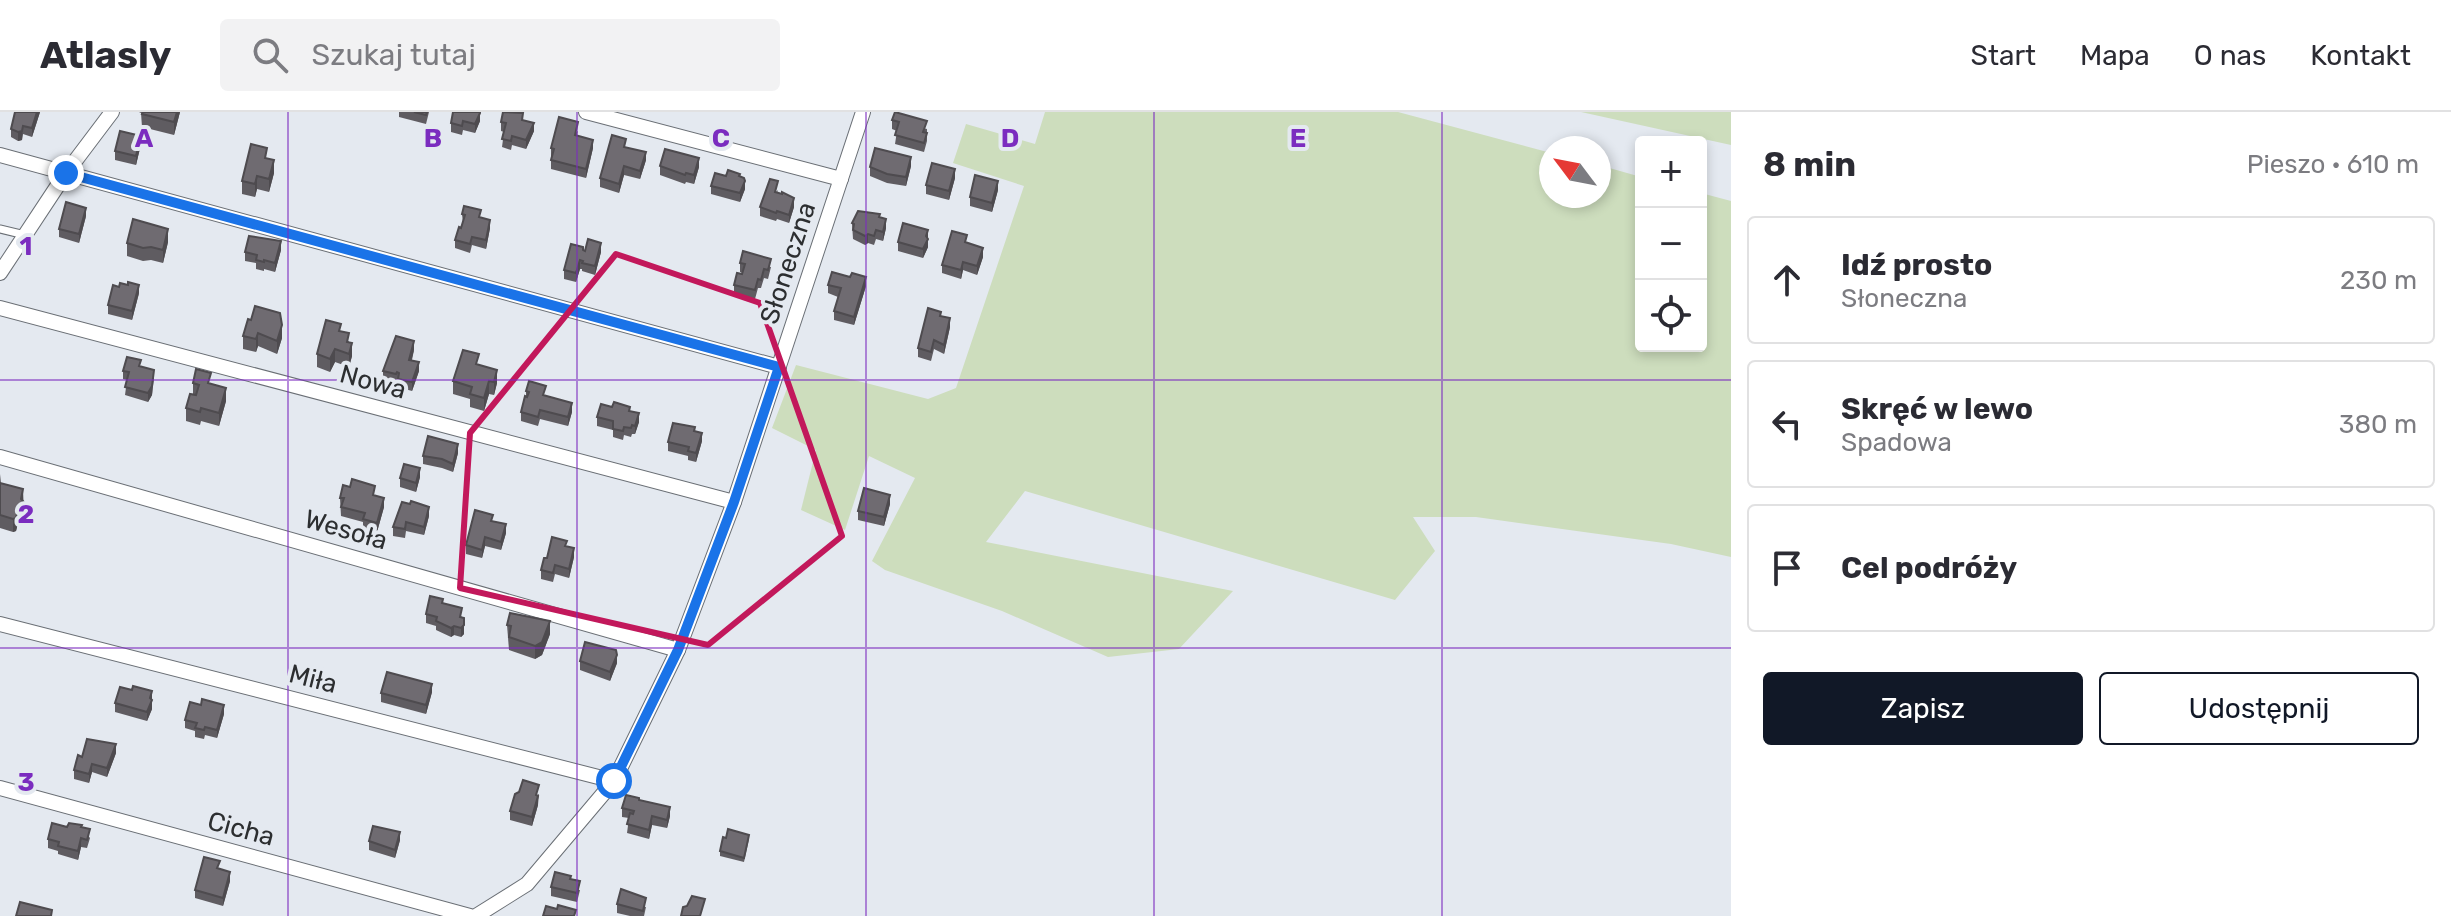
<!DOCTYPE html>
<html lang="pl">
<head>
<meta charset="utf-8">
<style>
	:root { --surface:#fff; --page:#f2f2f3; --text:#2b2b33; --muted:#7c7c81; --line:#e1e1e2; --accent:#111827 }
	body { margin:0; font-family:Rubik,sans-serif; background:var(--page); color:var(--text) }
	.controls { position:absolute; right:24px; top:24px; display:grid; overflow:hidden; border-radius:8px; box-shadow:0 4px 12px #0003 }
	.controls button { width:72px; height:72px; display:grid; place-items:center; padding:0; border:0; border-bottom:2px solid var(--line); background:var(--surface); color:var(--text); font:40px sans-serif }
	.compass { position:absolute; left:1539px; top:24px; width:72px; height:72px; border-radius:50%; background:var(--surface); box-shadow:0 4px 12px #0003; rotate:302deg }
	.stop { position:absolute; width:24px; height:24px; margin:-18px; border:6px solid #1a73e8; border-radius:50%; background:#fff }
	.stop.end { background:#1a73e8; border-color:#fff; box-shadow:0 2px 8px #0008 }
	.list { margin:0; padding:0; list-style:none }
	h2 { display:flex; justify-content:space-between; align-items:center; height:104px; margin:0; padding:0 32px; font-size:34px }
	h2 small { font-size:26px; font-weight:400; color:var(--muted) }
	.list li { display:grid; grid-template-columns:52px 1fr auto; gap:24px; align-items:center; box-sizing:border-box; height:128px; margin:0 16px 16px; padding:0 16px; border:2px solid var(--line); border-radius:8px }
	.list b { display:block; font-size:30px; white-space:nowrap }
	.list p { margin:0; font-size:26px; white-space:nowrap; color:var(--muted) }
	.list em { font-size:26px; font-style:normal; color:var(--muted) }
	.actions { display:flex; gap:16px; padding:24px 32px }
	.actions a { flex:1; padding:18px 0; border:2px solid var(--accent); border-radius:8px; text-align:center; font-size:28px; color:var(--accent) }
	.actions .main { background:var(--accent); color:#fff }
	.icon { flex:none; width:44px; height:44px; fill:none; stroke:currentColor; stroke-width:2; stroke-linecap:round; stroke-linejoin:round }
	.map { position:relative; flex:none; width:1731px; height:804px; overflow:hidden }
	header { display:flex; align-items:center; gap:48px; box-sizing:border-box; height:112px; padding:0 40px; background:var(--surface); border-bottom:2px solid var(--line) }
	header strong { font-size:38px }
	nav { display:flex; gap:44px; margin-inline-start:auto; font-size:28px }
	.search { width:560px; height:72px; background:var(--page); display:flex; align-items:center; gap:20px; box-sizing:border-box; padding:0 28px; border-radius:8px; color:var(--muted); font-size:30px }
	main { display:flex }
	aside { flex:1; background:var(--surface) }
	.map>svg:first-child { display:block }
</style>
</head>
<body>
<header>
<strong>Atlasly</strong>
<div class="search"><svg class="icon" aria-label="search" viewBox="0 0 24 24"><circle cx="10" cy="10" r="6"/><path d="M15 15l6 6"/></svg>Szukaj tutaj</div>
<nav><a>Start</a><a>Mapa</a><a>O nas</a><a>Kontakt</a></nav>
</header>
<main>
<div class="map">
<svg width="1731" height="804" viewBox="0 0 1731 804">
	<rect width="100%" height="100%" fill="#e4e9f0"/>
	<g fill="#cdddbd">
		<path d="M1045 0H1398L1551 41V84H1599V53L1641 65V234H1701V81L1731 89V445L1671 432 1476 405H1413L1435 439 1395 488 1025 379 986 430 1233 479 1179 537 1108 545 1002 499 885 458 872 449 915 366 869 344 845 418 801 398 816 338 772 316 796 253 928 287 956 276 1024 74 953 51 966 12 1035 32Z"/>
		<path d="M1581 0H1731V33Z"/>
	</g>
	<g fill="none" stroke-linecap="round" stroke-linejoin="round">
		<g stroke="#6a6f75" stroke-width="9">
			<path id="lane" d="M0 117 25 123"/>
		</g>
		<g stroke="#6a6f75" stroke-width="16">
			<g id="street">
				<path d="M586 0 841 67"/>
				<path d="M0 43 779 255"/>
				<path d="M0 161 66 61 112 0"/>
				<path d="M0 196 734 390"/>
				<path d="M0 345 678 538"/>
				<path d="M0 512 614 669"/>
				<path d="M0 676 470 804"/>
				<path d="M476 804 527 772 614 669 678 538 734 390 863 0"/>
			</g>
		</g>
		<use href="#lane" stroke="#fff" stroke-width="7"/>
		<use href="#street" stroke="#fff" stroke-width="14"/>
	</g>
	<g fill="#5f5c61">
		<path d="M15 0H40L32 25 23 22 22 28 18 29 11 25V17Z"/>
		<path d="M139 0H180L174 23 142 15 141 1Z"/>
		<path d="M399 0H429L426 12 399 5Z"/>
		<path d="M480 0V9L475 21 463 18 462 23 451 20V11Z"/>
		<path d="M523 8 534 19 526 37 512 33 511 38 502 35 504 20 501 19V10Z"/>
		<path d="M892 8 927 17V29L924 40 895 32 897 19 892 17Z"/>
		<path d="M578 19 577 23 593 36 586 66 551 57V36Z"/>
		<path d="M141 32 136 53 115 48V39Z"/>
		<path d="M626 36 646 48 640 67 624 63 619 81 600 75V66Z"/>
		<path d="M267 47 274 61 269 80 257 77 255 85 242 82V69Z"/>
		<path d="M660 54 699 55 694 72 686 70 685 72 660 63Z"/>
		<path d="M911 54 906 74 887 71 870 64V55Z"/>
		<path d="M726 64 740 65 745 77 740 90 711 82V74Z"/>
		<path d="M955 66 949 88 926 82V73Z"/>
		<path d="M778 78 777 81 794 95 789 111 777 107 776 109 760 104V95Z"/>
		<path d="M998 78 992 100 970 94V85Z"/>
		<path d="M462 102 481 105 490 116 486 137 472 133 470 141 455 136V128L463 111Z"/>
		<path d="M86 104 79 131 59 125V117Z"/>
		<path d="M880 105 886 116 883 129 876 127 874 133 868 131 865 133 853 127 852 111Z"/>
		<path d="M928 118V135L923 146 898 139V130Z"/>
		<path d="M168 130 163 151 151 148 143 149 127 144V131Z"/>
		<path d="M967 131 983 145 977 163 963 158 961 167 942 161V153Z"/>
		<path d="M281 138 275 160 264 157V159L256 157V151L245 149V140Z"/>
		<path d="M583 138 601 140 595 163 582 159V157H580L576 170 564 167V158Z"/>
		<path d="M740 151 771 155 768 167 764 166 761 176H758L755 187 734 182V173L742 160H740Z"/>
		<path d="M828 173 866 174 854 213 834 208V199L838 185 828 181Z"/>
		<path d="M139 181 132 208 108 202V193Z"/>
		<path d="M941 204 950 215 944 242 934 237 931 249 918 245V236Z"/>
		<path d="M251 208 282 226 277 242 258 234 256 240 243 237V224Z"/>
		<path d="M341 219 349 230 352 244 349 255 335 250 330 260 317 255V242Z"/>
		<path d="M414 238 412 248 419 259 412 279 398 275V269H397L396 271 383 268V259Z"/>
		<path d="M479 253 497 271 494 283 489 282 484 299 470 295V287L453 282V269Z"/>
		<path d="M141 254 154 266 152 283 148 290 125 283 127 268 123 267V259Z"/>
		<path d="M193 271 211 272 226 289 219 314 201 309 200 313 186 309V296L193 282Z"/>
		<path d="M526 279 546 284 572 300 568 314 540 307 538 314 521 309V300L526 284Z"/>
		<path d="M630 299 639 310 635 322H632L631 325 624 323 623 328 613 325V318L597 314V305Z"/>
		<path d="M695 319 702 329 696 350 688 348V344L668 339V330Z"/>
		<path d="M458 341 453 360 442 356 423 352V344Z"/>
		<path d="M0 362 1 371 23 390 24 404 23 410 18 411 16 419 13 420 0 416Z"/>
		<path d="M420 365 416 380 400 375V366Z"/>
		<path d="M375 384 384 395 377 420 363 416V410L341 404 340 386Z"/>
		<path d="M890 392 884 414 858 408V399Z"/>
		<path d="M429 404 424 423 406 419 405 426 393 424V415Z"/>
		<path d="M493 409 506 421 501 438 485 434 482 446 466 442V433Z"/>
		<path d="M567 434 574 445 569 466 555 462 553 470 541 467V458L547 446Z"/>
		<path d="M443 491 462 505 464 522 461 525 454 523 451 525 436 518V514L426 511V502Z"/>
		<path d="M507 513 550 522 542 543 535 547 509 538Z"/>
		<path d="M580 549 617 551 610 569 580 558Z"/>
		<path d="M132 578 152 579V597L147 609 115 600V591Z"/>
		<path d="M432 580 426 602 381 590V581Z"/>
		<path d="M224 602 217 626 205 623 204 627 195 625V619L185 616V608Z"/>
		<path d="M116 641 107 665 92 660 89 671 74 667V658L82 645Z"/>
		<path d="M539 682 538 693 532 714 510 708V699Z"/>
		<path d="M639 688 670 704 667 716 652 713 649 727 627 721 629 706 622 705V696Z"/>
		<path d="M67 715H81L90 726 87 736 81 735 78 748 58 742V739L48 736V727Z"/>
		<path d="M726 726 749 727 744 750 720 744V739Z"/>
		<path d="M400 728 395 746 369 738V729Z"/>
		<path d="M220 757 230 769 223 794 195 786V778Z"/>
		<path d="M551 775 580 778 577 790 551 784Z"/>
		<path d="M617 792 646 795 644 804H630L617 801Z"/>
	</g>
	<g fill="#4e4b4f">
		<path d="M37 0H40L32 25V16Z"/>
		<path d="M177 0H180L174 23V10Z"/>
		<path d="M480 0V9L475 21V12Z"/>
		<path d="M534 11V19L526 37V28Z"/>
		<path d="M23 14 22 28 18 29V20Z"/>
		<path d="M141 24V32L136 53V44Z"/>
		<path d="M593 28V36L586 66V57Z"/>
		<path d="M646 40V48L640 67V59Z"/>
		<path d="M911 45V54L906 74V65Z"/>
		<path d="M699 46V55L694 72V63Z"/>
		<path d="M274 48V61L269 80V67Z"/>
		<path d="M624 54V63L619 81V72Z"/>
		<path d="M955 57V66L949 88V79Z"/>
		<path d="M257 64V77L255 85V72Z"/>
		<path d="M745 69V77L740 90V81Z"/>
		<path d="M998 69V78L992 100V91Z"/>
		<path d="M794 86V95L789 111V103Z"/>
		<path d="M86 96V104L79 131V122Z"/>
		<path d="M886 107V116L883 129V120Z"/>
		<path d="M490 108V116L486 137V128Z"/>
		<path d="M168 117V130L163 151V138Z"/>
		<path d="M928 118V135L923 146V137Z"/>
		<path d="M868 122V131L865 133V124Z"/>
		<path d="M281 129V138L275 160V151Z"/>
		<path d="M601 131V140L595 163V154Z"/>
		<path d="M983 136V145L977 163V154Z"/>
		<path d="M580 148V157L576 170V161Z"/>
		<path d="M963 150V158L961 167V158Z"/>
		<path d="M866 165V174L854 213V205Z"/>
		<path d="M139 173V181L132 208V199Z"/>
		<path d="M950 206V215L944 242V233Z"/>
		<path d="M282 213V226L277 242V229Z"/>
		<path d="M258 221V234L256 240V227Z"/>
		<path d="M414 229V238L409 257V248Z"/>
		<path d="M352 231V244L349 255V242Z"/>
		<path d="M335 237V250L330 260V247Z"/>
		<path d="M419 250V259L412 279V270Z"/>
		<path d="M154 258 152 283 148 290V281Z"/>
		<path d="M497 258V271L494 283V270Z"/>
		<path d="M489 269V282L484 299V286Z"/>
		<path d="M226 276V289L219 314V301Z"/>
		<path d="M572 291V300L568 314V305Z"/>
		<path d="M639 301V310L635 322V314Z"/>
		<path d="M702 321V329L696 350V341Z"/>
		<path d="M458 332V341L453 360V352Z"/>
		<path d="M420 356V365L416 380V371Z"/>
		<path d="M23 377 24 404 23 410 18 411 16 419 13 420V407Z"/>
		<path d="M890 383V392L884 414V405Z"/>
		<path d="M384 386V395L377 420V411Z"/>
		<path d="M429 395V404L424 423V415Z"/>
		<path d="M506 412V421L501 438V430Z"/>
		<path d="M485 425V434L482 446V438Z"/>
		<path d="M574 436V445L569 466V457Z"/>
		<path d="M550 509V522L542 543 535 547V534Z"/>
		<path d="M464 513V522L461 525V516Z"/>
		<path d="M454 514V523L451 525V516Z"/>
		<path d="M617 543V551L610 569V560Z"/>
		<path d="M432 572V580L426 602V593Z"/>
		<path d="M152 579V597L147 609V600Z"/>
		<path d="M224 593V602L217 626V618Z"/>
		<path d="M116 632V641L107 665V656Z"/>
		<path d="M92 652V660L89 671V662Z"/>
		<path d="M538 684V693L532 714V705Z"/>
		<path d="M670 695V704L667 716V708Z"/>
		<path d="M652 704V713L649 727V718Z"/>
		<path d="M400 720V728L395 746V738Z"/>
		<path d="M81 726V735L78 748V739Z"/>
		<path d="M230 760V769L223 794V786Z"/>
	</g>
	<g fill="#6f6b71" stroke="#4e4b4f" stroke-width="2">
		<path d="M15 0H37L32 16 23 14 22 19 18 20 11 17Z"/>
		<path d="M143 0H177L174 10 142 2Z"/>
		<path d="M414 0H427L426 3Z"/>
		<path d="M453 0H480V1L475 12 463 9 462 14 451 11Z"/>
		<path d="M503 0 523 1 522 8 534 11 526 28 512 24 511 29 502 27 506 11 501 10Z"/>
		<path d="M895 0 927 9 923 20 927 21 924 31 895 23 899 10 892 8Z"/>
		<path d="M559 5 578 10 575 23 593 28 586 57 551 48 554 37 551 36Z"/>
		<path d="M120 19 141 24 136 44 115 39Z"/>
		<path d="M612 23 626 27 624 35 646 40 640 59 624 54 619 72 600 66Z"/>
		<path d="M251 32 267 36 265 46 274 48 269 67 257 64 255 72 242 69Z"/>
		<path d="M875 36 911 45 906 65 887 62 870 55Z"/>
		<path d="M665 37 699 46 694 63 686 61 685 63 660 54Z"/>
		<path d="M932 51 955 57 949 79 926 73Z"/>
		<path d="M728 58 740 62 739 64 744 66 745 69 740 81 711 74 715 61 726 64Z"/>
		<path d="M975 63 998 69 992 91 970 85Z"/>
		<path d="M770 67 778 69 775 80 782 82V80L794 86 789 103 777 99 776 101 760 95Z"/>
		<path d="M66 90 86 96 79 122 59 117Z"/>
		<path d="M464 94 481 98 479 105 490 108 486 128 472 125 470 132 455 128 459 115 461 116 465 103 462 102Z"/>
		<path d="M858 99 880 102 879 105 886 107 883 120 876 118 874 124 868 122 865 124 853 118 854 112 852 111Z"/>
		<path d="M133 107 168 117 163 138 151 135 143 136 127 131Z"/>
		<path d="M903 111 928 118 926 124 928 127 923 137 898 130Z"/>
		<path d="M952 119 967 123 965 130 983 136 977 154 963 150 961 158 942 153Z"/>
		<path d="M249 124 281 129 275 151 264 148V150L256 148 257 143 245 140Z"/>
		<path d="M588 127 601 131 595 154 582 151 583 149 580 148 576 161 564 158 571 132 583 135V138L585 139Z"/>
		<path d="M743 139 771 147 768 158 764 157 761 168 758 167 755 178 734 173 737 161 742 162 745 152 740 151Z"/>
		<path d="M832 160 850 165 852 161 866 165 854 205 834 199 841 176 828 173Z"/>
		<path d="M128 170 139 173 132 199 108 193 113 173 119 175 120 171 128 173Z"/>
		<path d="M255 194 280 201 282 213 277 229 258 221 256 227 243 224 248 207 251 208Z"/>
		<path d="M928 196 941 200 940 204 950 206 944 233 934 228 931 240 918 236Z"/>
		<path d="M326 208 341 212 339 219 349 221 347 230 352 231 349 242 335 237 330 247 317 242Z"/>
		<path d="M396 224 414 229 409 248 419 250 412 270 398 267 399 261 397 260 396 262 383 259Z"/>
		<path d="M463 238 479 242 476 252 497 258 494 270 489 269 484 286 470 282 472 275 453 269Z"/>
		<path d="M127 245 141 248 139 254 154 258 152 274 148 281 125 275 129 260 123 259Z"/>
		<path d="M196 257 211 261 208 271 226 276 219 301 201 296 200 300 186 296 190 282 196 283 199 273 193 271Z"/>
		<path d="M529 269 546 274 543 283 572 291 568 305 540 298 538 305 521 300 525 284 527 285 529 280 526 279Z"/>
		<path d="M614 290 630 295 629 299 639 301 635 314 632 313 631 316 624 315 623 319 613 317V309L597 305 601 292 612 295Z"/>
		<path d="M673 311 695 315 694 319 702 321 696 341 688 339 689 335 668 330Z"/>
		<path d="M428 324 458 332 453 352 442 347 423 344Z"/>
		<path d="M404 352 420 356 416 371 400 366Z"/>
		<path d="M352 367 375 374 373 383 384 386 377 411 363 407 365 401 341 395 344 386H340L343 373 350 375Z"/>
		<path d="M0 371 23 377 21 387 24 390 23 397 18 398 16 406 13 407 0 403Z"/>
		<path d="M864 376 890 383 884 405 858 399Z"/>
		<path d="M411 389 429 395 424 415 406 410 405 417 393 415 402 390 410 392Z"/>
		<path d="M475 398 493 403 491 409 506 412 501 430 485 425 482 438 466 433Z"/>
		<path d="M552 425 567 429 565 434 574 436 569 457 555 453 553 461 541 458 544 446H547Z"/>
		<path d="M430 484 443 487 442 491 462 496 460 505 464 506V513L461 516 454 514 451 516 436 509 437 505 426 502Z"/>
		<path d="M510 501 550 509 542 530 535 534 509 525 511 514 507 513Z"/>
		<path d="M585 530 616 538 617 543 610 560 580 549Z"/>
		<path d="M387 560 432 572 426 593 381 581Z"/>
		<path d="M133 574 152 579 150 586 152 588 147 600 115 591 120 575 132 578Z"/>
		<path d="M202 587 224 593 217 618 205 615 204 618 195 616 197 611 185 608 190 590 201 593Z"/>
		<path d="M87 627 116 632 107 656 92 652 89 662 74 658 78 643 82 645Z"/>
		<path d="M523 668 539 673 536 683 538 684 532 705 510 699 515 682 519 680Z"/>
		<path d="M626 683 639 686V688L670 695 667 708 652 704 649 718 627 712 630 701 633 702 634 699 622 696Z"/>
		<path d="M52 711 67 715 69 711 82 713 81 715 90 717 87 728 81 726 78 739 58 734 59 730 48 727Z"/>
		<path d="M373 714 400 720 395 738 369 729Z"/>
		<path d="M728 717 749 723 744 746 720 739 723 725 726 726Z"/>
		<path d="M204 745 220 749 217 756 230 760 223 786 195 778Z"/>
		<path d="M555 760 571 764 570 767 580 769 577 781 551 775Z"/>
		<path d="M621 777 646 786 643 799 617 792Z"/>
		<path d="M692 784 705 787 700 804H681L683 795 687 794Z"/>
		<path d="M20 790 52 798 51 804H16Z"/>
		<path d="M558 793 576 798 574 804H543L546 794 557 797Z"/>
	</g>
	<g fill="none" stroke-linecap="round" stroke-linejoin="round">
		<path stroke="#1a73e8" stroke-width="10" d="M66 61 779 255 734 390 678 538 614 669"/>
	</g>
	<path fill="none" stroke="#c2185b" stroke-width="6" stroke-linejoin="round" d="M616 142 760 191 842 424 708 533 460 476 470 321Z"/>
	<path fill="none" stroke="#7b2cbf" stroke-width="2" stroke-opacity="0.55" d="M288 0V804M577 0V804M866 0V804M1154 0V804M1442 0V804M0 268H1731M0 536H1731"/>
	<g text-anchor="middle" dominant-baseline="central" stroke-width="8" stroke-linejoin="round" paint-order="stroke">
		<g font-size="26" fill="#2c2e30" stroke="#e4e9f0">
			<text transform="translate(788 151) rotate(-72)">Słoneczna</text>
			<text transform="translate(373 270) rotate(15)">Nowa</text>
			<text transform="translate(346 418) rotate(16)">Wesoła</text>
			<text transform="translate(313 567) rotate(14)">Miła</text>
			<text transform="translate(241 717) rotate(15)">Cicha</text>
		</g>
	</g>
	<g font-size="26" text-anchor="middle" font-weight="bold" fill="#7b2cbf" stroke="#e4e9f0" stroke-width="8" stroke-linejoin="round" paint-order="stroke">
		<text x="144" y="35">A</text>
		<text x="433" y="35">B</text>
		<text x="721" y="35">C</text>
		<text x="1010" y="35">D</text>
		<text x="1298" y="35">E</text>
		<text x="26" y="143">1</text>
		<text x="26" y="411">2</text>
		<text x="26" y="679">3</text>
	</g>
</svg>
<div class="controls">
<button>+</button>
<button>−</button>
<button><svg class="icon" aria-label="locate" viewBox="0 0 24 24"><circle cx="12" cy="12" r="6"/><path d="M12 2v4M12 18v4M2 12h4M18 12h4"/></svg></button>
</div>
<svg class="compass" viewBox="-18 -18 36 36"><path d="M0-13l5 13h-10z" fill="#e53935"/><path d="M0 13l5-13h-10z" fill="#7c7c81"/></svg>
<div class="stop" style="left:614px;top:669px"></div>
<div class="stop end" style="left:66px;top:61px"></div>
</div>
<aside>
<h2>8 min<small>Pieszo · 610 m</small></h2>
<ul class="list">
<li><svg class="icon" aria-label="ahead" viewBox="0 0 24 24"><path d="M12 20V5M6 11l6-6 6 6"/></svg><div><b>Idź prosto</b><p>Słoneczna</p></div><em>230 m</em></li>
<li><svg class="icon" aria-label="left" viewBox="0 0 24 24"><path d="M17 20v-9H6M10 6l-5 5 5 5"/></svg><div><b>Skręć w lewo</b><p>Spadowa</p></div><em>380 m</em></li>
<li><svg class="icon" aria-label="arrive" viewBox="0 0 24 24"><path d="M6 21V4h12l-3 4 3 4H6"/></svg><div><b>Cel podróży</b></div></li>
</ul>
<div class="actions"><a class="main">Zapisz</a><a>Udostępnij</a></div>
</aside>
</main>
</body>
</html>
